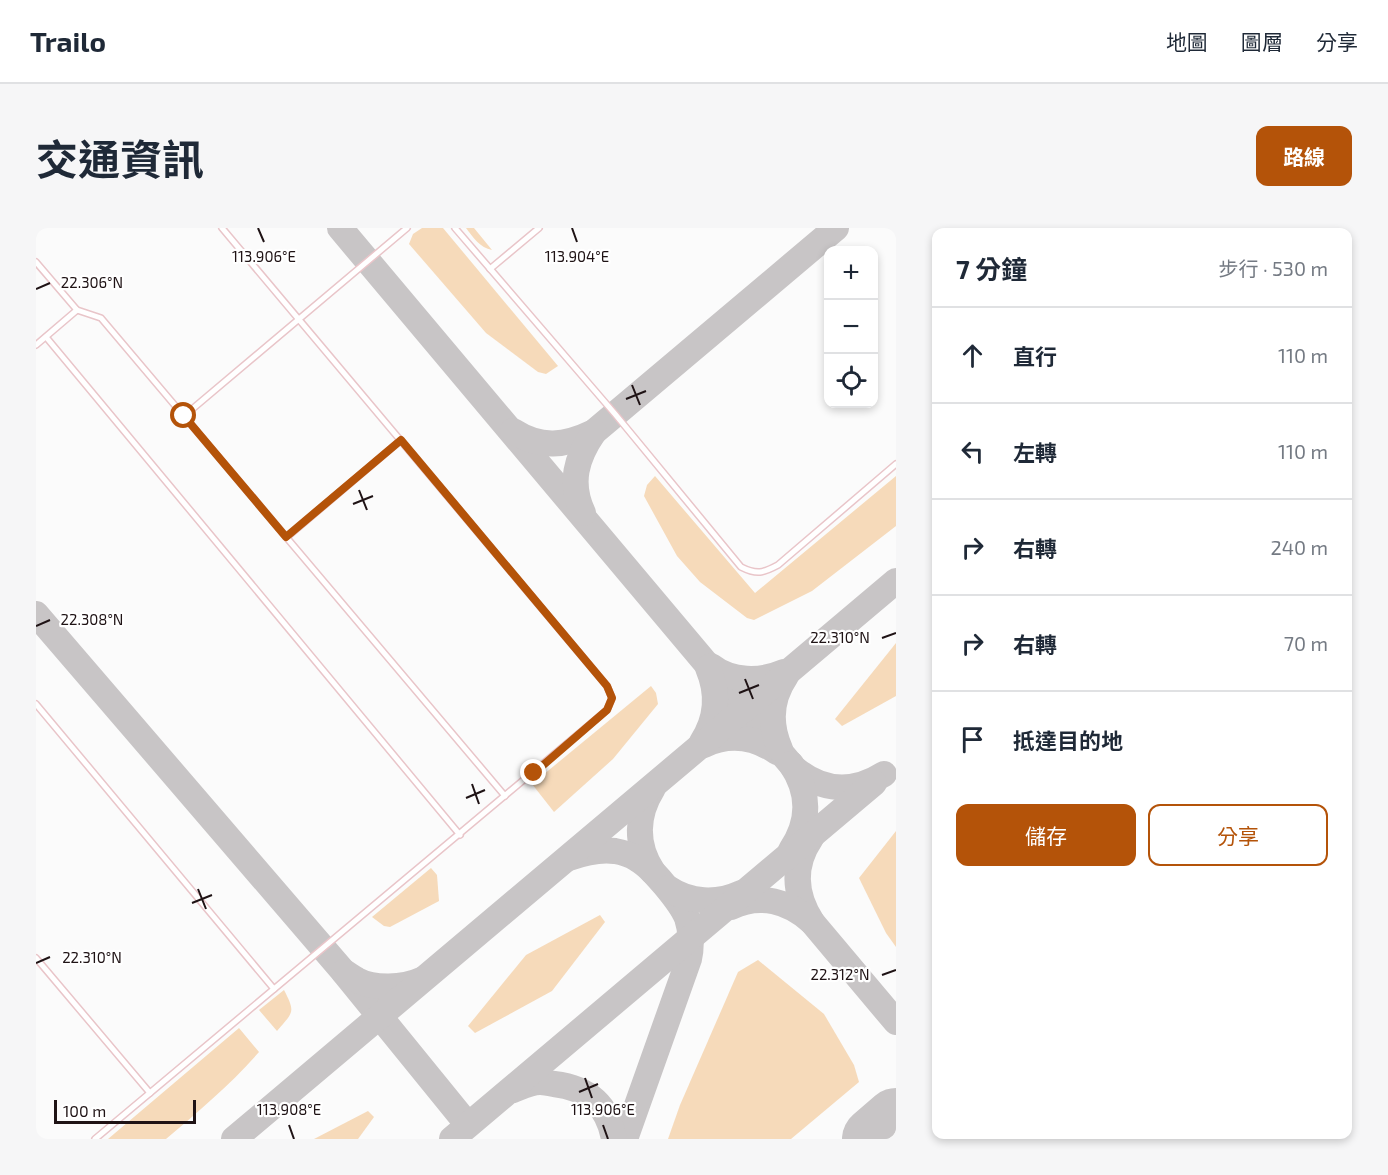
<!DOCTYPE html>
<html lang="zh-TW">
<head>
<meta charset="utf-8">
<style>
	:root { --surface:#fff; --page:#f6f6f7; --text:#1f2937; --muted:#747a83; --line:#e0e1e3; --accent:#b45309 }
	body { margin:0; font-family:"Exo 2","Noto Sans TC",sans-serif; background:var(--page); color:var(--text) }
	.controls { position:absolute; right:18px; top:18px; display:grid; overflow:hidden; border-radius:12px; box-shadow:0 3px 9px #0003 }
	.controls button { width:54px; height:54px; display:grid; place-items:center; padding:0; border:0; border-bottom:2px solid var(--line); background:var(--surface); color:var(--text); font:30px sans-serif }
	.scale { position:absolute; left:18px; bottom:15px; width:142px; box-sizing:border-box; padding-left:6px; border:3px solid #1f1315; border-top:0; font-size:16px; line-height:21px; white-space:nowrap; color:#1f1315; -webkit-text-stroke:4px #fff; paint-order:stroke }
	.stop { position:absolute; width:18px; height:18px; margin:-14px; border:4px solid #b45309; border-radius:50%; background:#fff }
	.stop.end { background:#b45309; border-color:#fff; box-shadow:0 2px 6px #0008 }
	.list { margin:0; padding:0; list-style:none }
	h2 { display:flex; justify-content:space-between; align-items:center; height:78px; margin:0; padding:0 24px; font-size:26px }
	h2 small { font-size:20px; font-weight:400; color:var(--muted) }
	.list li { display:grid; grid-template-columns:39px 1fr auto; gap:18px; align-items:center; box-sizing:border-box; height:96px; padding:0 24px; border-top:2px solid var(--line) }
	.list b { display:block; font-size:22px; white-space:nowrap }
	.list em { font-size:20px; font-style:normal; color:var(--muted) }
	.actions { display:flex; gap:12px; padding:18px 24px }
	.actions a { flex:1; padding:14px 0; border:2px solid var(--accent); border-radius:12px; text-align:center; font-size:21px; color:var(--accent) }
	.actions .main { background:var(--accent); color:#fff }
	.icon { flex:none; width:33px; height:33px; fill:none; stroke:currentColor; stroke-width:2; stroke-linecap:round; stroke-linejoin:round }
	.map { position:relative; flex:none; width:860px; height:911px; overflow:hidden; border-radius:12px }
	header { display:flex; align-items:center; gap:36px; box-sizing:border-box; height:84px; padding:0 30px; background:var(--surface); border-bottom:2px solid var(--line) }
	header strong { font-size:28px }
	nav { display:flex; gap:33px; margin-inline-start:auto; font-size:21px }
	.intro { display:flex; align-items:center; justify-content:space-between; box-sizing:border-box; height:144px; padding:0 36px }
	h1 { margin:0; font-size:42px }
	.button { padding:15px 27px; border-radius:12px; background:var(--accent); color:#fff; font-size:21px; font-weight:700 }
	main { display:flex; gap:36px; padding:0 36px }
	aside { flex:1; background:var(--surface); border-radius:12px; box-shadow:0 3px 9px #0003 }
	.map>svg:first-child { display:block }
</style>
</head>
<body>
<header>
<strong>Trailo</strong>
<nav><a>地圖</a><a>圖層</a><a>分享</a></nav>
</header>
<div class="intro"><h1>交通資訊</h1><a class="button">路線</a></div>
<main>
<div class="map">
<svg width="860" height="911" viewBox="0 0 860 911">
	<rect width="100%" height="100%" fill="#fbfbfb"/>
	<g fill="#f6daba">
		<path d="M386 0H407L522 138 510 146 502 144 450 105 373 16 377 6Z"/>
		<path d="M430 0H438L456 22C444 20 437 9 430 0Z"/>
		<path d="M619 248 719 365 860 248V298L776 363 718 392 711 390 664 354 641 328 608 268 611 257Z"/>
		<path d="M860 415V468L806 498 799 491Z"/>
		<path d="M615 458 620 465 622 476 577 531 518 584 496 556Z"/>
		<path d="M860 603V719L850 705 823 650Z"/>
		<path d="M395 640 401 647 403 673 354 699 348 698 336 689Z"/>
		<path d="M564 687 569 694 516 763 439 805 432 798 490 727Z"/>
		<path d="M722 732 788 786 818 837 823 854 755 911H632L644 877 702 744Z"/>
		<path d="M248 762C260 785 257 784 241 803L223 782Z"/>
		<path d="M203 800 223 824C195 856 163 883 130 911H72Z"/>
		<path d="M332 883 338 889 322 911H278Z"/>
	</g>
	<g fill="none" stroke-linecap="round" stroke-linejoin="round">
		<g stroke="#c8c5c6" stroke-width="26">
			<path d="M304 0 758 540C786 564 818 565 848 546"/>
			<path d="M477 203C505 221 529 218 558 204L800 0"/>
			<path d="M547 285C533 255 540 230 558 204"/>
			<path d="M0 386 306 742 432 897"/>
			<path d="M675 438C695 454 725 454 748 444"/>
			<path d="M666 514C681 491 683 466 672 440"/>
			<path d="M668 517C693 505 719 509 741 524"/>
			<path d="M744 521C733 496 735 470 750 448"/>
			<path d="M755 536C774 564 774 594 755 622"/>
			<path d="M617 560C600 587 599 617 617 644"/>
			<path d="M775 610C756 638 758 666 776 694"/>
			<path d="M533 630C547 625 564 621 579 623 585 624 595 627 601 631 615 638 645 675 651 690 655 702 656 719 653 731L589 911"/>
			<path d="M632 660C654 675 681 676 705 665"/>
			<path d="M695 679C724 665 753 673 776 694L860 794"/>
			<path d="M308 744C313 747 317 750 321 752 337 761 368 760 385 752"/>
			<path d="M477 862C485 859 495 854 504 854 508 854 513 855 518 856 552 860 572 877 578 911"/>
			<path d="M198 911 860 353"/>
			<path d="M416 911 838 555"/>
			<path d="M846 911 860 891"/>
		</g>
		<path stroke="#c8c5c6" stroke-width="64" d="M838 911 860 892"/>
		<g stroke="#e9c5c9" stroke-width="8">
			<g id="lane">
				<path d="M419 0 579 186 705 339C721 347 727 345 742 337L860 236"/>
				<path d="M0 34 41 82 65 90 469 568"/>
				<path d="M454 41 503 0"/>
				<path d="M10 109 424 607"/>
				<path d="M0 117 41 82"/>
				<path d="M148 188 371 0"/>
				<path d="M251 309 365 212"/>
				<path d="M0 476 238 761"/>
				<path d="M0 730 114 865"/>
				<path d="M59 911 571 482 576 470 571 458 186 0"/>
			</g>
		</g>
		<use href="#lane" stroke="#fff" stroke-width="5"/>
	</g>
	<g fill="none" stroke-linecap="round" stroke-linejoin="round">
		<path stroke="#b45309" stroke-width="8" d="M148 188 250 309 365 212 571 458 576 470 571 482 498 545"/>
	</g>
	<path fill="none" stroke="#1f1315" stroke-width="2" d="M222 0 228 14M536 0 541 14M0 61 14 55M596 157 604 177M590 171 610 163M323 262 331 282M317 276 337 268M0 398 14 392M846 410 860 405M709 451 717 471M703 465 723 457M436 556 443 576M430 570 449 562M162 661 170 681M156 675 176 667M0 735 14 729M846 747 860 742M549 850 556 870M543 864 562 856M253 897 258 911M567 897 572 911"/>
	<g font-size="15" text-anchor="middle" fill="#1f1315" stroke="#fff" stroke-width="4.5" stroke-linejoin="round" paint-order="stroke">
		<text x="228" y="34">113.906°E</text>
		<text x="541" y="34">113.904°E</text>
		<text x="56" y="60">22.306°N</text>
		<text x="56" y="397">22.308°N</text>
		<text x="804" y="415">22.310°N</text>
		<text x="56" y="735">22.310°N</text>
		<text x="804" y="752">22.312°N</text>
		<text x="253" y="887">113.908°E</text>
		<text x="567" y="887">113.906°E</text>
	</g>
</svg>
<div class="controls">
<button>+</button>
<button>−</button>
<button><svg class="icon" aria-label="locate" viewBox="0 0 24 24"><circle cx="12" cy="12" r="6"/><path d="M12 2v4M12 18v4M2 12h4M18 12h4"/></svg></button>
</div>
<div class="scale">100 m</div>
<div class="stop" style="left:148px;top:188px"></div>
<div class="stop end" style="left:498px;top:545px"></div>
</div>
<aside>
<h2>7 分鐘<small>步行 · 530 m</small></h2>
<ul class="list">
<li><svg class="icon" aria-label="ahead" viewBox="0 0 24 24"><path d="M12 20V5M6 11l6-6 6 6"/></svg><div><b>直行</b></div><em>110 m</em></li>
<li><svg class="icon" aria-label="left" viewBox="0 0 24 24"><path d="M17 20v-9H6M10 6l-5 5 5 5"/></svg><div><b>左轉</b></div><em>110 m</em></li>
<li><svg class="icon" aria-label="right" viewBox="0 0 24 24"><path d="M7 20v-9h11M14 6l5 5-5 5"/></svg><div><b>右轉</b></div><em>240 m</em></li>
<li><svg class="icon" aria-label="right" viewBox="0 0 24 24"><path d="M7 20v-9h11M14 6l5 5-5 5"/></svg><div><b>右轉</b></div><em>70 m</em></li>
<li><svg class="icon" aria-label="arrive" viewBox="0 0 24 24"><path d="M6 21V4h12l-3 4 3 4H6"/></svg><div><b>抵達目的地</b></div></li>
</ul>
<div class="actions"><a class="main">儲存</a><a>分享</a></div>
</aside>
</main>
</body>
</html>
